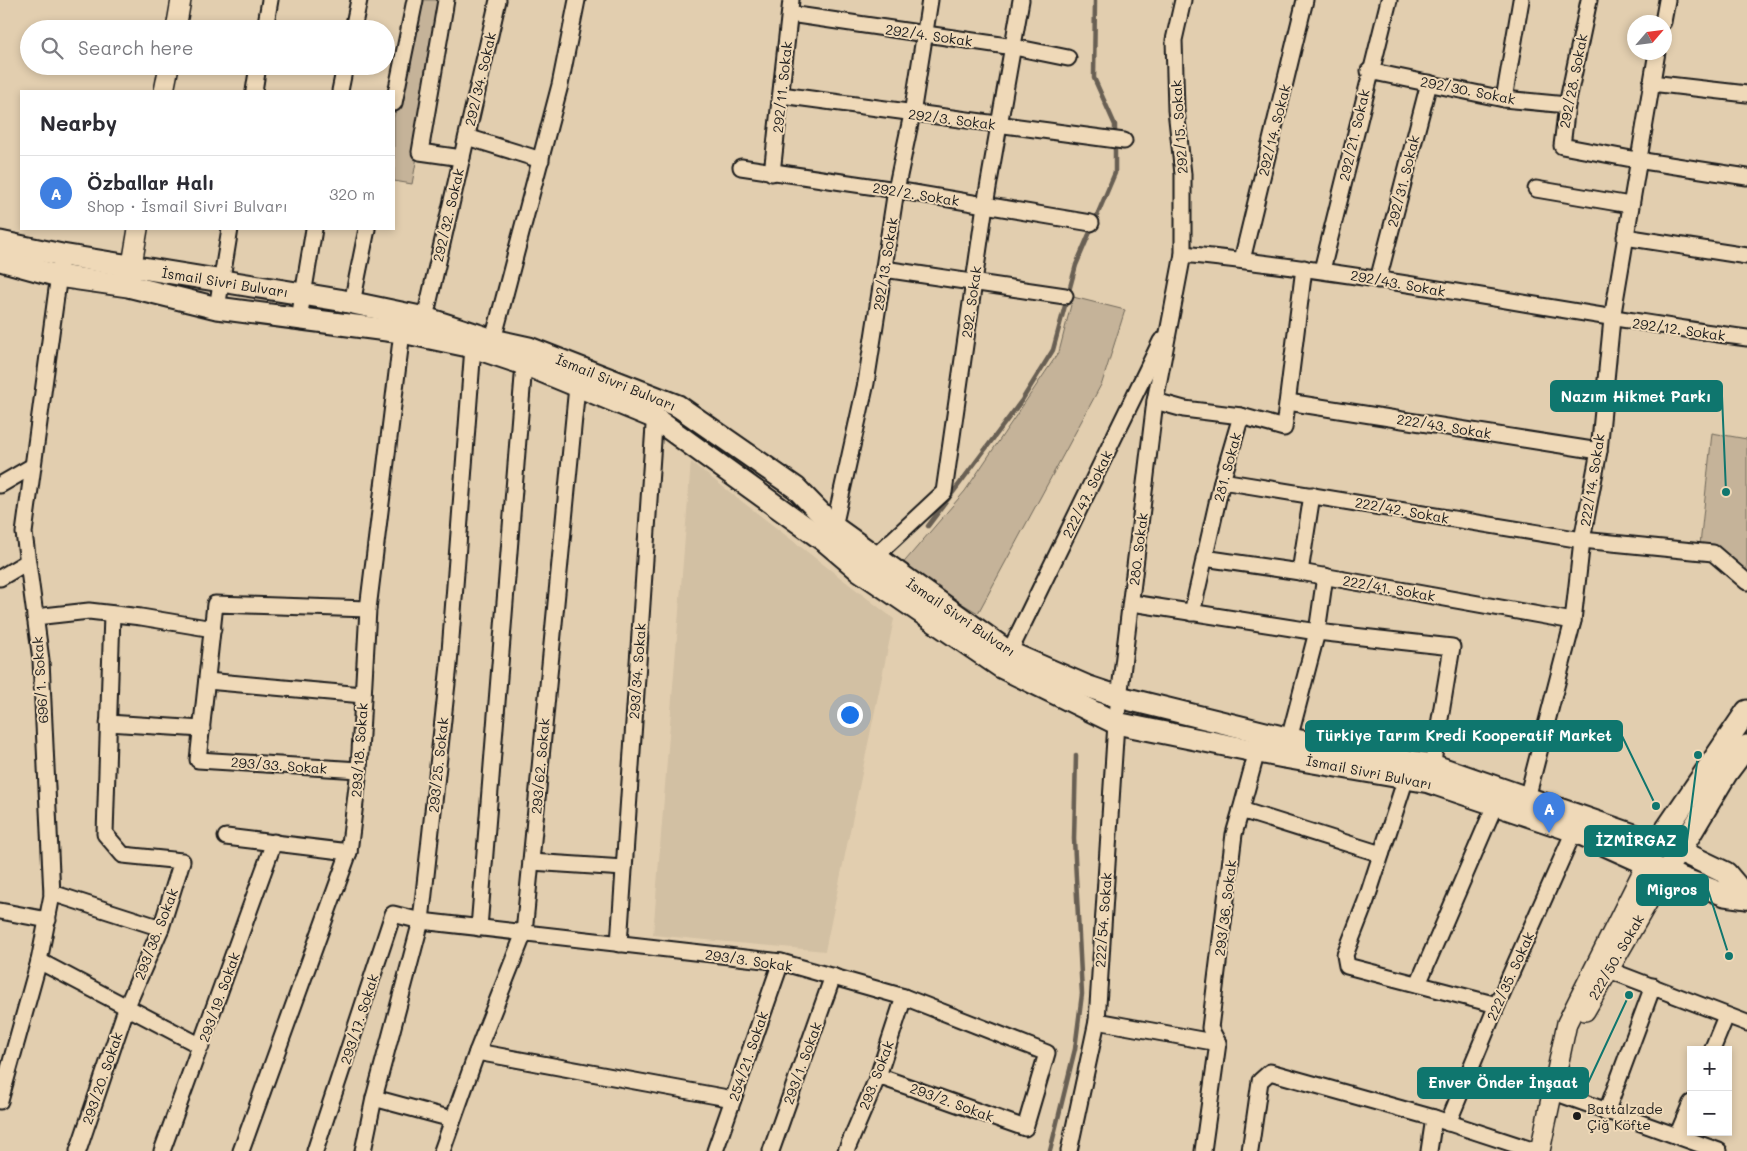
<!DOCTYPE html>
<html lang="en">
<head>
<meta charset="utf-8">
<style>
	:root { --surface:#fff; --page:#f7f7f7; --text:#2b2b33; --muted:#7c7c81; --line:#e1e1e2; --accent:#db2777 }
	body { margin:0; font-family:Mali,sans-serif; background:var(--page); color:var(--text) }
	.controls { position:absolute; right:15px; bottom:15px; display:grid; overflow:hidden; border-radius:0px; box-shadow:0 2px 8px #0003 }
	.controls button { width:45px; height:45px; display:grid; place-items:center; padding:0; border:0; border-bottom:1px solid var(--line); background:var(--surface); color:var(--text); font:25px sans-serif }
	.compass { position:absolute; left:1627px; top:15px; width:45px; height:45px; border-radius:50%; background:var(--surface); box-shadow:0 2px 8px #0003; rotate:62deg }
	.you { position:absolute; left:849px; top:714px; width:18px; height:18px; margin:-12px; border:4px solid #fff; border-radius:50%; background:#1a73e8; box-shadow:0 0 0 8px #1a73e833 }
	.badge { display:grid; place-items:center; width:32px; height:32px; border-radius:50%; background:var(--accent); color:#fff; font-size:16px; font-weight:700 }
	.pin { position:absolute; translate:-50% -41px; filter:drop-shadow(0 1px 2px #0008) }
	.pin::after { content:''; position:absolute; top:26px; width:18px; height:15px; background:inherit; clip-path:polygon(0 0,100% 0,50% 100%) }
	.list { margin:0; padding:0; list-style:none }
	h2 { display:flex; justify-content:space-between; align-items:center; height:65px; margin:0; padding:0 20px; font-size:21px }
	h2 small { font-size:16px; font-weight:400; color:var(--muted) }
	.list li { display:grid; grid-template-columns:32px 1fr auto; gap:15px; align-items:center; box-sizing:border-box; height:75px; padding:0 20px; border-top:1px solid var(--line) }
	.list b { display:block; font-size:19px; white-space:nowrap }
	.list p { margin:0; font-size:16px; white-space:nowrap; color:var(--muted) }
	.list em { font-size:16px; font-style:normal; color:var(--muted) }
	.icon { flex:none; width:28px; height:28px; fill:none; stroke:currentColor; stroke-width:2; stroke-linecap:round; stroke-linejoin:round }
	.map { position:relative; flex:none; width:1747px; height:1151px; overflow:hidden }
	.search { position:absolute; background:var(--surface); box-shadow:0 2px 8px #0003; left:20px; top:20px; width:375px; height:55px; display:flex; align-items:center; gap:12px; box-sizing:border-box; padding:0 18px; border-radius:28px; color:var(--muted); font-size:19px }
	.panel { position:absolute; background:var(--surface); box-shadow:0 2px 8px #0003; left:20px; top:90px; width:375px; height:140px; border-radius:0px }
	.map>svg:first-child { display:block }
</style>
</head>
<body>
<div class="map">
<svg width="1747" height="1151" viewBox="0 0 1747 1151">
	<rect width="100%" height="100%" fill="#e2ceaf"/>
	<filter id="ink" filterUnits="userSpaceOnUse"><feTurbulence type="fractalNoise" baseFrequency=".02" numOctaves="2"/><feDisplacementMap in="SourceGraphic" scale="10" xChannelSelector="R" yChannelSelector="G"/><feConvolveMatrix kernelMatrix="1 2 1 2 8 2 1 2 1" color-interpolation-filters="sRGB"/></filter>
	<g filter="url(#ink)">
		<path fill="#d2c0a3" d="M691 462 894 619 825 951 653 935Z"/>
		<g fill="#c5b399" stroke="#70685a">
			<path d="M416 0H446L412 184 394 181V118Z"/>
			<path d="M1073 297 1125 310 1102 383 978 613 900 567 965 491 1059 352Z"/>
			<path d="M1712 433 1747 439V579L1700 545Z"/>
		</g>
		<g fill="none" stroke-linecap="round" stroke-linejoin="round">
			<g stroke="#675f53" stroke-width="4.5">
				<path d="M928 526 1022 400 1053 350 1076 265 1115 173V125L1094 78 1095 0"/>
				<path d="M1050 1151 1075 1049 1082 994 1074 839 1076 755"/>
			</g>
			<g stroke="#1c1c1c" stroke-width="19">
				<g id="minor">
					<path d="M446 0 420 152 462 158"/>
					<path d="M1589 0 1567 105 1562 146 1637 160 1747 177"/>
					<path d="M790 14 1014 47 1068 58"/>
					<path d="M1663 22 1667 0"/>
					<path d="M265 29 270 0"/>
					<path d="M353 29 359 0"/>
					<path d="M1369 71 1504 99 1567 105"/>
					<path d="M1651 83 1747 94"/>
					<path d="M254 91 258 66"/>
					<path d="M340 91 345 66"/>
					<path d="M781 95 1124 141"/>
					<path d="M1504 99 1521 0"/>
					<path d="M394 103 415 0"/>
					<path d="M467 137 541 160"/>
					<path d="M741 167 896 190 1091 223"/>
					<path d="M772 173 791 0"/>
					<path d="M1536 189 1630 205"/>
					<path d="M1625 237 1747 256"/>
					<path d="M1183 254C1372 273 1559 312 1747 338"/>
					<path d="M1242 260 1305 0"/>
					<path d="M884 269 1065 296"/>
					<path d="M1322 270 1389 0"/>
					<path d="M1378 280 1429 83"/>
					<path d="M352 303 367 229"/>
					<path d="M217 308 230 229"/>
					<path d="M425 318 498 0"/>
					<path d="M299 319 314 229"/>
					<path d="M493 340 560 85 577 0"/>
					<path d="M1155 401 1184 409 1241 416"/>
					<path d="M1288 402 1599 451"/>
					<path d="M1222 481 1582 540 1713 553 1747 582"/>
					<path d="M0 485 31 467"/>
					<path d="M834 527 866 383 896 190 912 114 930 0"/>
					<path d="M1204 558 1300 572 1573 621"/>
					<path d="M869 562 944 492 985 205 1021 0"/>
					<path d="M1300 572 1312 495"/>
					<path d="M1325 576 1317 632 1452 647 1431 773"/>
					<path d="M0 578 27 562"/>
					<path d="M1132 603 1317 632 1287 747"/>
					<path d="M1192 613 1222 481 1241 416 1284 428 1304 268"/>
					<path d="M35 617 89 611 141 617 213 629"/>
					<path d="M1005 661 1161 341"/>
					<path d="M207 681 363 695"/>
					<path d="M108 723 202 729"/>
					<path d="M359 770 198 760 215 604 368 609"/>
					<path d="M1406 778 1366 901 1345 955 1347 966 1497 1005"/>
					<path d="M1525 806 1573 621 1582 540 1599 451 1612 319 1657 52"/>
					<path d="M1241 810 1257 751"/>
					<path d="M226 837 349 852"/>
					<path d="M531 862 624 868"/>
					<path d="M52 893 161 928"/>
					<path d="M0 911 48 920"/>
					<path d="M479 928 524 364"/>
					<path d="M619 944 655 411"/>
					<path d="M39 961 201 1046"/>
					<path d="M1609 970 1747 1023"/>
					<path d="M1418 984 1495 805"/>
					<path d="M1097 1021 1218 1043"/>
					<path d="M1712 1050 1726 1016"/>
					<path d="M477 1052 733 1099"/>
					<path d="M1554 1092 1719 1151"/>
					<path d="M0 1101 39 961 52 895 41 660 24 533 60 267"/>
					<path d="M1606 1113 1653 986"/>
					<path d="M452 1119 374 1098 421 921 449 665 473 347"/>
					<path d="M1448 1123 1497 1005 1574 831"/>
					<path d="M1677 1136 1691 1103"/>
					<path d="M78 1151 127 1006 161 928 182 861 123 855 105 834 112 614"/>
					<path d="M162 1151 274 842"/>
					<path d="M241 1151 349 852 359 770 368 609 402 332"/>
					<path d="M315 1151 393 914 421 921 781 962 904 997 1047 1053 1025 1128 878 1076"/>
					<path d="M363 1151 374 1098"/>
					<path d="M442 1151 477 1052 524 933 578 376"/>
					<path d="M715 1151 781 962"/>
					<path d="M771 1151 833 976"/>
					<path d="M846 1151 878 1076 904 997"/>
					<path d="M1069 1151 1097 1021 1116 723 1155 401 1183 254V174L1176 110 1174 40 1183 0"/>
					<path d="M1203 1151 1218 1043 1210 1028 1234 834 1241 810 1381 854"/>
					<path d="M1250 1151 1260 1081 1270 1072 1434 1118 1535 1151"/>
					<path d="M1429 1151 1434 1118"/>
				</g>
			</g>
			<g stroke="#1c1c1c" stroke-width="22">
				<g id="tertiary">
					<path d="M176 29 181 0"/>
					<path d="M164 91 169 66"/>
					<path d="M129 282 138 229"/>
					<path d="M1585 1011 1665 872 1680 851"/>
					<path d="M1540 1151 1567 1023 1657 843"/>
				</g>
			</g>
			<g stroke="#1c1c1c" stroke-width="25">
				<g id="secondary">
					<path d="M0 242 62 255 339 300 425 318 493 340 529 348 678 406 796 488 834 527 1010 653 1086 686 1119 697 1290 739 1432 765 1680 851 1726 873 1747 898"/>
					<path d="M0 260 58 276 128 286 217 308 402 332 473 347 524 364 653 417 826 542 859 570 1001 667 1116 723 1284 757 1429 782 1574 831 1665 872 1725 895 1747 898"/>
					<path d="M1657 843 1747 711"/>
					<path d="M1680 851 1726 774 1747 746"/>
				</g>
			</g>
			<use href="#minor" stroke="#efd9b8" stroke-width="15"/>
			<use href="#tertiary" stroke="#efd9b8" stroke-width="19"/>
			<use href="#secondary" stroke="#efd9b8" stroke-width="21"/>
		</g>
	</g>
	<circle fill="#1c1c1c" stroke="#efd9b8" stroke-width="2" cx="1577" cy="1116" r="5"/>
	<g text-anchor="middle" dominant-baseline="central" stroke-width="4" stroke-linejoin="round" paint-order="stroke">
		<g font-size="14" fill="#1c1c1c" stroke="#efd9b8">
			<text transform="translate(929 35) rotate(8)">292/4. Sokak</text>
			<text transform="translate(480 79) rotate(-77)">292/34. Sokak</text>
			<text transform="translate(1573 81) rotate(-79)">292/28. Sokak</text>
			<text transform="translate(782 87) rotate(-84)">292/11. Sokak</text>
			<text transform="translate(1468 90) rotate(11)">292/30. Sokak</text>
			<text transform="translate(952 119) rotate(7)">292/3. Sokak</text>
			<text transform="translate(1179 127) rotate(-94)">292/15. Sokak</text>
			<text transform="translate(1274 130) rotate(-76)">292/14. Sokak</text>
			<text transform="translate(1354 135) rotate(-77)">292/21. Sokak</text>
			<text transform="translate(1403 181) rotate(-76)">292/31. Sokak</text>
			<text transform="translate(916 194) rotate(9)">292/2. Sokak</text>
			<text transform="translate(448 215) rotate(-77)">292/32. Sokak</text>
			<text transform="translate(885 264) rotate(-81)">292/13. Sokak</text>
			<text transform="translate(225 282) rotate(9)">İsmail Sivri Bulvarı</text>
			<text transform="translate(1398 283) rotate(10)">292/43. Sokak</text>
			<text transform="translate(971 302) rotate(-82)">292. Sokak</text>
			<text transform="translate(1679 329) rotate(8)">292/12. Sokak</text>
			<text transform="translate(616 382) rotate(22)">İsmail Sivri Bulvarı</text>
			<text transform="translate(1444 426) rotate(9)">222/43. Sokak</text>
			<text transform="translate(1227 467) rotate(-75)">281. Sokak</text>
			<text transform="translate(1592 480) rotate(-81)">222/14. Sokak</text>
			<text transform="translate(1087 494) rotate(-64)">222/47. Sokak</text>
			<text transform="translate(1402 510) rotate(10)">222/42. Sokak</text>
			<text transform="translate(1138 549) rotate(-83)">280. Sokak</text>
			<text transform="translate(1389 588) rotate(10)">222/41. Sokak</text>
			<text transform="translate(961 617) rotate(34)">İsmail Sivri Bulvarı</text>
			<text transform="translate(637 671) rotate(-86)">293/34. Sokak</text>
			<text transform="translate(40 680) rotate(-94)">696/1. Sokak</text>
			<text transform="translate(359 750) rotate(-86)">293/18. Sokak</text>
			<text transform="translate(279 765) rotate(4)">293/33. Sokak</text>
			<text transform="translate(438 765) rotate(-84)">293/25. Sokak</text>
			<text transform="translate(540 766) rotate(-85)">293/62. Sokak</text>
			<text transform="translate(1369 772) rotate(11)">İsmail Sivri Bulvarı</text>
			<text transform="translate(1225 908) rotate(-83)">293/36. Sokak</text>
			<text transform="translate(1103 920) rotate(-86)">222/54. Sokak</text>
			<text transform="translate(156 934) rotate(-69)">293/38. Sokak</text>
			<text transform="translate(1616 957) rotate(-60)">222/50. Sokak</text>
			<text transform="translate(749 960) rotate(8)">293/3. Sokak</text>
			<text transform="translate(1510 976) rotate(-66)">222/35. Sokak</text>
			<text transform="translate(219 997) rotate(-70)">293/19. Sokak</text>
			<text transform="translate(359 1019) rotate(-72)">293/17. Sokak</text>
			<text transform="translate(748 1056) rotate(-71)">254/21. Sokak</text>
			<text transform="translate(802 1063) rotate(-70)">293/1. Sokak</text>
			<text transform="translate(876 1075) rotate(-69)">293. Sokak</text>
			<text transform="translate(102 1078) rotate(-71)">293/20. Sokak</text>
			<text transform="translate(952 1102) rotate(20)">293/2. Sokak</text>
		</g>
		<g font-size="14" fill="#1c1c1c" stroke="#efd9b8" text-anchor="start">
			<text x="1587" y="1108">Battalzade<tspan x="1587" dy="16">Çiğ Köfte</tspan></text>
		</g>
	</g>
	<path fill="none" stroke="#0f766e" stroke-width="2" d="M1726 492L1722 396M1656 806L1622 736M1698 755L1687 841M1729 956L1708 890M1629 995L1588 1083"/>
	<g fill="#0f766e" stroke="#efd9b8" stroke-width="2">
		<circle cx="1726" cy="492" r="5"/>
		<circle cx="1656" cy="806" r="5"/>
		<circle cx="1698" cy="755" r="5"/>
		<circle cx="1729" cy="956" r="5"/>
		<circle cx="1629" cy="995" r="5"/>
	</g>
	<g fill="#0f766e" stroke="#0f766e" stroke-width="2">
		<rect x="1551" y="381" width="171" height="30" rx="5"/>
		<rect x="1306" y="721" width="316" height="30" rx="5"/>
		<rect x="1585" y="826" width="102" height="30" rx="5"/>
		<rect x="1637" y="875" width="71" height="30" rx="5"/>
		<rect x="1418" y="1068" width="170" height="30" rx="5"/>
	</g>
	<g font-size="15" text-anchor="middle" font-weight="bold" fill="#fff">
		<text x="1636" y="402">Nazım Hikmet Parkı</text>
		<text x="1464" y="741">Türkiye Tarım Kredi Kooperatif Market</text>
		<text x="1636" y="846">İZMİRGAZ</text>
		<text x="1672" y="895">Migros</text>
		<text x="1503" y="1088">Enver Önder İnşaat</text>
	</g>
</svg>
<div class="controls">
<button>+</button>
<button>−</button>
</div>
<svg class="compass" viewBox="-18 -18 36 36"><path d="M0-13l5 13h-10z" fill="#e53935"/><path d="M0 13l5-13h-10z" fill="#7c7c81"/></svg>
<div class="you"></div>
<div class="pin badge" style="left:1549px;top:833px;background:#3f7fe0">A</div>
<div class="search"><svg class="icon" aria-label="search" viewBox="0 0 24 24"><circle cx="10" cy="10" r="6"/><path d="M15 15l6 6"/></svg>Search here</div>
<section class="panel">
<h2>Nearby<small></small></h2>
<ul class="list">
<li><span class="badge" style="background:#3f7fe0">A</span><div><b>Özballar Halı</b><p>Shop · İsmail Sivri Bulvarı</p></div><em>320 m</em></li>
</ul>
</section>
</div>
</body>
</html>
